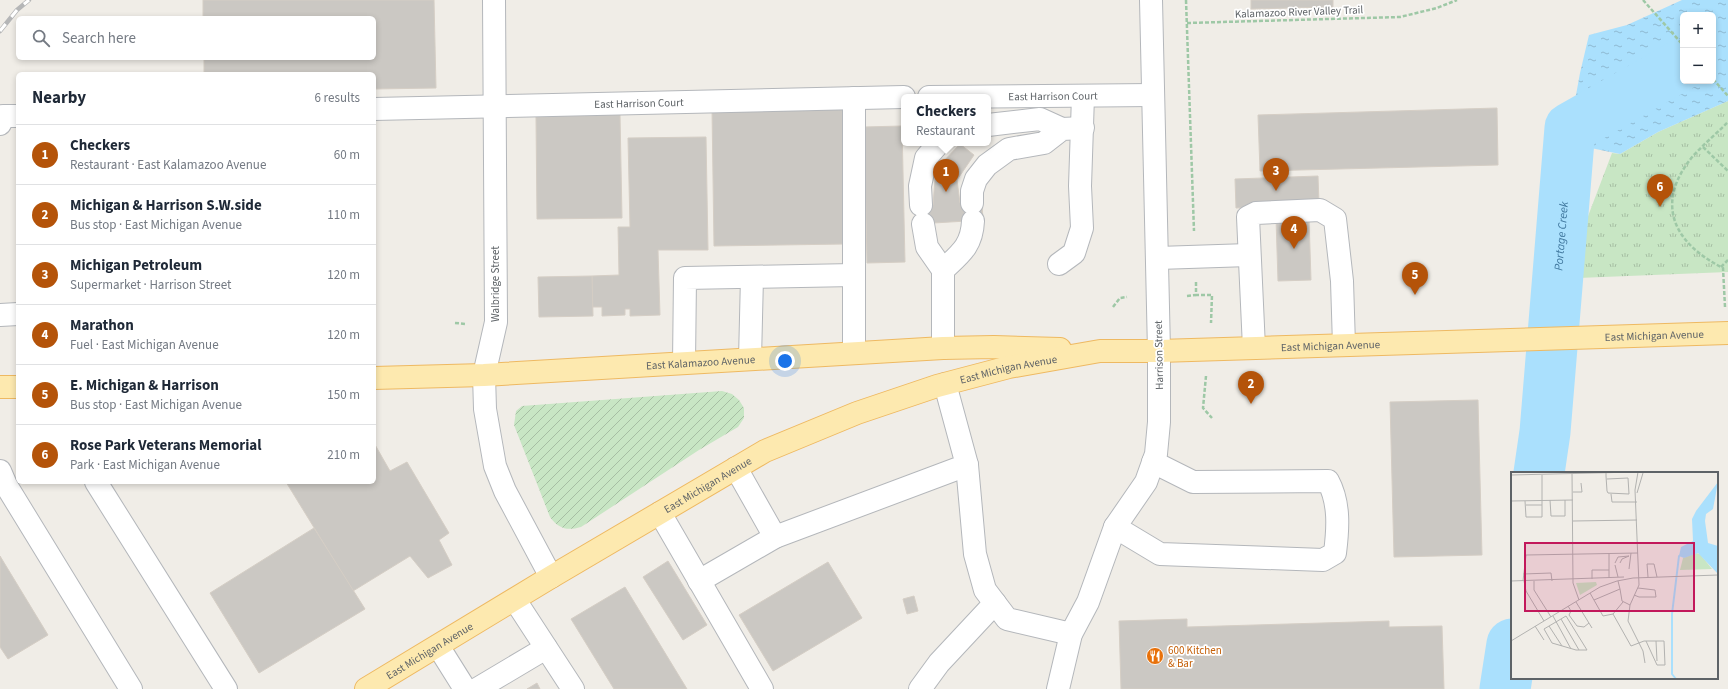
<!DOCTYPE html>
<html lang="en">
<head>
<meta charset="utf-8">
<style>
	:root { --surface:#fff; --page:#f2f2f3; --text:#1f2937; --muted:#747a83; --line:#e0e1e3; --accent:#b45309 }
	body { margin:0; font-family:"Source Sans 3",sans-serif; background:var(--page); color:var(--text) }
	.controls { position:absolute; right:12px; top:12px; display:grid; overflow:hidden; border-radius:6px; box-shadow:0 2px 6px #0003 }
	.controls button { width:36px; height:36px; display:grid; place-items:center; padding:0; border:0; border-bottom:1px solid var(--line); background:var(--surface); color:var(--text); font:20px sans-serif }
	.you { position:absolute; left:785px; top:361px; width:14px; height:14px; margin:-10px; border:3px solid #fff; border-radius:50%; background:#1a73e8; box-shadow:0 0 0 6px #1a73e833 }
	.badge { display:grid; place-items:center; width:26px; height:26px; border-radius:50%; background:var(--accent); color:#fff; font-size:13px; font-weight:700 }
	.pin { position:absolute; translate:-50% -33px; filter:drop-shadow(0 1px 2px #0008) }
	.pin::after { content:''; position:absolute; top:21px; width:14px; height:12px; background:inherit; clip-path:polygon(0 0,100% 0,50% 100%) }
	.popup { position:absolute; left:901px; top:94px; width:90px; height:52px; box-sizing:border-box; display:grid; place-content:center; border-radius:6px; background:var(--surface); filter:drop-shadow(0 1px 3px #0005); font-size:13px; white-space:nowrap; color:var(--muted) }
	.popup b { font-size:15px; color:var(--text) }
	.popup::after { content:''; position:absolute; left:50%; top:100%; margin-left:-8px; border:8px solid transparent; border-top-color:var(--surface) }
	.list { margin:0; padding:0; list-style:none }
	h2 { display:flex; justify-content:space-between; align-items:center; height:52px; margin:0; padding:0 16px; font-size:17px }
	h2 small { font-size:13px; font-weight:400; color:var(--muted) }
	.list li { display:grid; grid-template-columns:26px 1fr auto; gap:12px; align-items:center; box-sizing:border-box; height:60px; padding:0 16px; border-top:1px solid var(--line) }
	.list b { display:block; font-size:15px; white-space:nowrap }
	.list p { margin:0; font-size:13px; white-space:nowrap; color:var(--muted) }
	.list em { font-size:13px; font-style:normal; color:var(--muted) }
	.icon { flex:none; width:22px; height:22px; fill:none; stroke:currentColor; stroke-width:2; stroke-linecap:round; stroke-linejoin:round }
	.map { position:relative; flex:none; width:1728px; height:689px; overflow:hidden }
	.search { position:absolute; background:var(--surface); box-shadow:0 2px 6px #0003; left:16px; top:16px; width:360px; height:44px; display:flex; align-items:center; gap:10px; box-sizing:border-box; padding:0 14px; border-radius:6px; color:var(--muted); font-size:15px }
	.panel { position:absolute; background:var(--surface); box-shadow:0 2px 6px #0003; left:16px; top:72px; width:360px; height:412px; border-radius:6px }
	.map>svg:first-child { display:block }
</style>
</head>
<body>
<div class="map">
<svg width="1728" height="689" viewBox="0 0 1728 689">
	<defs>
		<pattern id="park-tufts" width="24" height="20" patternUnits="userSpaceOnUse"><rect width="24" height="20" fill="#c8e6c4"/><path d="M3 7l-1-3M5 7V3M7 7l1-3M15 17l-1-3M17 17v-4M19 17l1-3" fill="none" stroke="#a6bea3"/></pattern>
		<pattern id="garden-furrows" width="10" height="10" patternUnits="userSpaceOnUse"><rect width="10" height="10" fill="#c8e6c4"/><path d="M-1 1l2-2M0 10L10 0M9 11l2-2" fill="none" stroke="#a6bea3"/></pattern>
		<pattern id="water-ripples" width="26" height="14" patternUnits="userSpaceOnUse"><rect width="26" height="14" fill="#aae0fd"/><path d="M2 4q2-2 4 0t4 0M15 11q2-2 4 0t4 0" fill="none" stroke="#8eb9d1"/></pattern>
	</defs>
	<rect width="100%" height="100%" fill="#f0ede7"/>
	<path fill="url(#park-tufts)" d="M1728 101V272L1578 278 1571 261 1612 153 1620 154 1658 132Z"/>
	<path fill="url(#garden-furrows)" d="M722 391 732 394 739 400 744 408V418L738 427 699 450 581 527C567 531 559 529 550 517L514 425 516 411 522 406Z"/>
	<path fill="url(#water-ripples)" fill-rule="evenodd" d="M1682 0H1728V101L1658 132 1620 154 1586 147 1570 128 1580 73 1589 35 1627 25ZM1683 15H1713V81H1683Z"/>
	<g fill="none" stroke-linecap="round" stroke-linejoin="round">
		<g stroke="#aae0fd" stroke-width="51">
			<path id="s1" d="M1539 473 1545 432 1570 128 1683 64"/>
			<path d="M1505 689 1512 644"/>
		</g>
	</g>
	<g fill="#cbc8c3" stroke="#d5cec5">
		<path d="M203 0H434L436 88 374 89V74H204V58H374V18H203Z"/>
		<path d="M1251 0H1333V7L1251 9Z"/>
		<path d="M843 107 845 244 714 246 712 109Z"/>
		<path d="M1497 108 1498 165 1260 171 1258 115Z"/>
		<path d="M620 115 622 218 537 219 536 117Z"/>
		<path d="M902 126 905 262 867 263 864 127Z"/>
		<path d="M706 137 708 250H658L660 315 630 316V309H625V315L602 316V307H592V276L619 275 618 227H630L628 138Z"/>
		<path d="M960 144 974 155 957 180 960 203 982 204 983 220 917 224 916 206 933 205 935 179 940 165Z"/>
		<path d="M1318 176 1319 204 1236 208 1235 179Z"/>
		<path d="M1309 218 1311 280 1278 281 1276 219Z"/>
		<path d="M592 276 593 316 539 317 538 277Z"/>
		<path d="M1478 400 1482 555 1394 557 1390 402Z"/>
		<path d="M374 443 390 471 407 462 449 533 439 540 452 565 428 578 410 556 353 591 286 482H374Z"/>
		<path d="M314 528 365 609 259 673 210 593Z"/>
		<path d="M0 556 48 635 8 659 0 647Z"/>
		<path d="M668 561 707 625 683 640 643 577Z"/>
		<path d="M828 562 862 618 773 671 739 615Z"/>
		<path d="M625 587 687 689H614L571 619Z"/>
		<path d="M914 596 918 611 907 614 903 599Z"/>
		<path d="M1187 619V627L1389 621V627L1442 626 1444 689H1121L1119 621Z"/>
		<path d="M537 683 540 689H527Z"/>
	</g>
	<g fill="none" stroke-linecap="round" stroke-linejoin="round">
		<g stroke="#b4b7bb" stroke-width="24">
			<g id="minor">
				<path d="M494 0 496 322 484 375 485 409 495 466 505 491 551 577"/>
				<path id="s2" d="M929 97 1153 95"/>
				<path id="s3" d="M374 109 904 97"/>
				<path d="M0 124 3 116H18"/>
				<path d="M988 125 1040 119 1062 129"/>
				<path d="M972 203V191L976 179 987 165 1009 149 1044 143 1062 129 1083 128"/>
				<path d="M921 205 920 186 926 158 939 143"/>
				<path d="M923 224 927 247 943 270V348"/>
				<path d="M1158 258 1249 255"/>
				<path d="M1059 264 1074 253 1082 228 1080 186 1083 96"/>
				<path d="M943 270C960 254 972 246 973 221"/>
				<path d="M0 315 18 314"/>
				<path d="M1254 348 1248 217 1256 213 1320 210 1335 219 1342 281 1344 345"/>
				<path d="M854 353V98"/>
				<path d="M750 359 752 277"/>
				<path d="M684 363 685 278 854 275"/>
				<path d="M967 465 975 554 985 590 1007 619 1071 634"/>
				<path d="M736 468 775 537"/>
				<path d="M0 471 6 485 131 689"/>
				<path d="M96 482 226 689"/>
				<path d="M660 513 762 689"/>
				<path d="M1115 527 1160 554 1323 560 1335 553C1338 529 1340 503 1328 481L1193 482 1153 462"/>
				<path d="M699 581 775 537 967 465 945 384"/>
				<path d="M515 600 573 689"/>
				<path d="M438 646 465 689"/>
				<path d="M477 689 546 648"/>
				<path d="M920 689 939 663 995 603"/>
				<path d="M1058 689 1071 634 1088 602 1115 527 1146 482 1156 454 1159 422V351L1151 0"/>
			</g>
		</g>
		<g stroke="#eeb962" stroke-width="24">
			<g id="major">
				<path id="s4" d="M374 378 484 375 943 348 994 347 1060 349"/>
				<path d="M0 387H18"/>
				<path id="s5" d="M366 689 551 577 765 451 857 413 937 386 1009 367 1100 351H1159L1728 333"/>
			</g>
		</g>
		<g stroke="#9ec8a6" stroke-width="2.5" stroke-dasharray="4 2" stroke-linecap="butt">
			<path d="M1186 0 1194 231"/>
			<path d="M1643 0 1683 45"/>
			<path d="M1187 23 1400 17 1437 8 1457 0"/>
			<path d="M1713 79 1728 96"/>
			<path d="M1703 147 1728 171"/>
			<path d="M1721 267 1728 260"/>
			<path d="M1196 282V295H1212L1211 323"/>
			<path d="M1187 296 1196 295"/>
			<path d="M1113 307 1120 298 1127 297"/>
			<path d="M1725 307 1723 268C1673 243 1654 203 1693 156 1704 144 1717 133 1728 122"/>
			<path d="M455 323 466 324"/>
			<path d="M1206 376 1203 408 1212 418"/>
		</g>
		<use href="#minor" stroke="#fff" stroke-width="22"/>
		<use href="#major" stroke="#fde9af" stroke-width="22"/>
		<g stroke="#b5b6b7" stroke-width="4.5">
			<path id="rail" d="M0 31 17 10 29 0"/>
		</g>
		<use href="#rail" stroke="#fff" stroke-width="3" stroke-dasharray="9" stroke-linecap="butt"/>
	</g>
	<defs>
		<g id="restaurant-disc" transform="scale(0.9)"><circle r="9.5" fill="#e8710a" stroke="#fff"/><path d="M-5-6h1v4h1v-4h1v4h1v-4h1v5L-1.5 .5V6h-2V.5L-5-1ZM5-6V6H3V1.5H1.5Q1.5-4 5-6Z" fill="#fff"/></g>
	</defs>
	<g fill-rule="evenodd">
		<use href="#restaurant-disc" x="1155" y="656"/>
	</g>
	<g text-anchor="middle" dominant-baseline="central" stroke-width="3.5" stroke-linejoin="round" paint-order="stroke">
		<g font-size="11" fill="#5e6367" stroke="#fff">
			<text transform="translate(1299 12) rotate(-2)">Kalamazoo River Valley Trail</text>
			<text stroke="none"><textPath href="#s2" startOffset="124">East Harrison Court</textPath></text>
			<text stroke="none"><textPath href="#s3" startOffset="265">East Harrison Court</textPath></text>
			<text transform="translate(495 284) rotate(-90)">Walbridge Street</text>
			<text stroke="none"><textPath href="#s5" startOffset="1370">East Michigan Avenue</textPath></text>
			<text stroke="none"><textPath href="#s5" startOffset="1046">East Michigan Avenue</textPath></text>
			<text transform="translate(1159 355) rotate(-91)">Harrison Street</text>
			<text stroke="none"><textPath href="#s4" startOffset="327">East Kalamazoo Avenue</textPath></text>
			<text stroke="none"><textPath href="#s5" startOffset="722">East Michigan Avenue</textPath></text>
			<text stroke="none"><textPath href="#s5" startOffset="398">East Michigan Avenue</textPath></text>
			<text stroke="none"><textPath href="#s5" startOffset="74">East Michigan Avenue</textPath></text>
		</g>
		<g font-size="11" fill="#c56008" stroke="#fff" text-anchor="start">
			<text x="1168" y="650">600 Kitchen<tspan x="1168" dy="13">&amp; Bar</tspan></text>
		</g>
		<g font-size="12" font-style="italic" fill="#40779e" stroke="#fff">
			<text stroke="none"><textPath href="#s1" startOffset="238">Portage Creek</textPath></text>
		</g>
	</g>
	<g transform="translate(1511 472)">
		<rect width="207" height="207" fill="#f0ede7"/>
		<path d="M185 81 189 82 201 97 169 98 172 86Z" fill="#c8e6c4"/>
		<path d="M85 110 86 113 69 123 65 111Z" fill="#c8e6c4"/>
		<path d="M207 10 202 37 195 42 194 49 197 71 207 74V102L187 81 173 86 168 84 170 75 182 69 181 47 185 39Z" fill="#aae0fd"/>
		<path fill="none" stroke="#aae0fd" stroke-width="2" d="M165 207 161 202V142L168 84 173 81"/>
		<path fill="none" stroke="#b2b2b0" stroke-width="1" d="M61 0 62 111 68 128M127 0 124 18 128 113 119 133 117 149 132 179 134 191M95 1V4L96 19 97 21 118 22 117 6 96 7M0 3 124 0M62 20H71L70 11M126 21 132 1M100 22 101 30H126M39 28 40 44H54V28M0 29 62 28M14 29 15 45H31V3M15 33H31M62 49 126 48M104 91 107 85 118 84M109 91 111 87 118 84M104 93 107 105M118 97 120 81M12 102 40 101 41 109M137 105 136 92H143L146 105M98 106V81M81 107V98H98M0 109 113 105M12 109 15 83 127 81M13 109 15 119 33 149M23 109V118L40 145M109 117 111 129 119 133M79 121 92 144 102 142 120 174 133 169H153L154 193H146L135 169M123 123 128 125H145L144 118 127 116M207 126V139M83 128 109 117 107 109M65 130 81 156M57 134 60 139 58 143 66 154 73 155 78 151M102 142 112 130M42 144 60 177M55 144 76 178H65L41 171 33 157ZM50 147 68 178M24 154 33 168M38 154 51 174M0 169 89 115 106 109 122 106 207 103M145 169 146 189"/>
		<path fill="#c2185b" fill-opacity="0.15" stroke="#c2185b" stroke-width="2" d="M14 71H183V139H14Z"/>
		<rect width="207" height="207" fill="none" stroke="#5e6367" stroke-width="2"/>
	</g>
</svg>
<div class="controls">
<button>+</button>
<button>−</button>
</div>
<div class="you"></div>
<div class="pin badge" style="left:946px;top:192px">1</div>
<div class="popup"><b>Checkers</b>Restaurant</div>
<div class="pin badge" style="left:1251px;top:404px">2</div>
<div class="pin badge" style="left:1276px;top:191px">3</div>
<div class="pin badge" style="left:1294px;top:249px">4</div>
<div class="pin badge" style="left:1415px;top:295px">5</div>
<div class="pin badge" style="left:1660px;top:207px">6</div>
<div class="search"><svg class="icon" aria-label="search" viewBox="0 0 24 24"><circle cx="10" cy="10" r="6"/><path d="M15 15l6 6"/></svg>Search here</div>
<section class="panel">
<h2>Nearby<small>6 results</small></h2>
<ul class="list">
<li><span class="badge">1</span><div><b>Checkers</b><p>Restaurant · East Kalamazoo Avenue</p></div><em>60 m</em></li>
<li><span class="badge">2</span><div><b>Michigan &amp; Harrison S.W.side</b><p>Bus stop · East Michigan Avenue</p></div><em>110 m</em></li>
<li><span class="badge">3</span><div><b>Michigan Petroleum</b><p>Supermarket · Harrison Street</p></div><em>120 m</em></li>
<li><span class="badge">4</span><div><b>Marathon</b><p>Fuel · East Michigan Avenue</p></div><em>120 m</em></li>
<li><span class="badge">5</span><div><b>E. Michigan &amp; Harrison</b><p>Bus stop · East Michigan Avenue</p></div><em>150 m</em></li>
<li><span class="badge">6</span><div><b>Rose Park Veterans Memorial</b><p>Park · East Michigan Avenue</p></div><em>210 m</em></li>
</ul>
</section>
</div>
</body>
</html>
